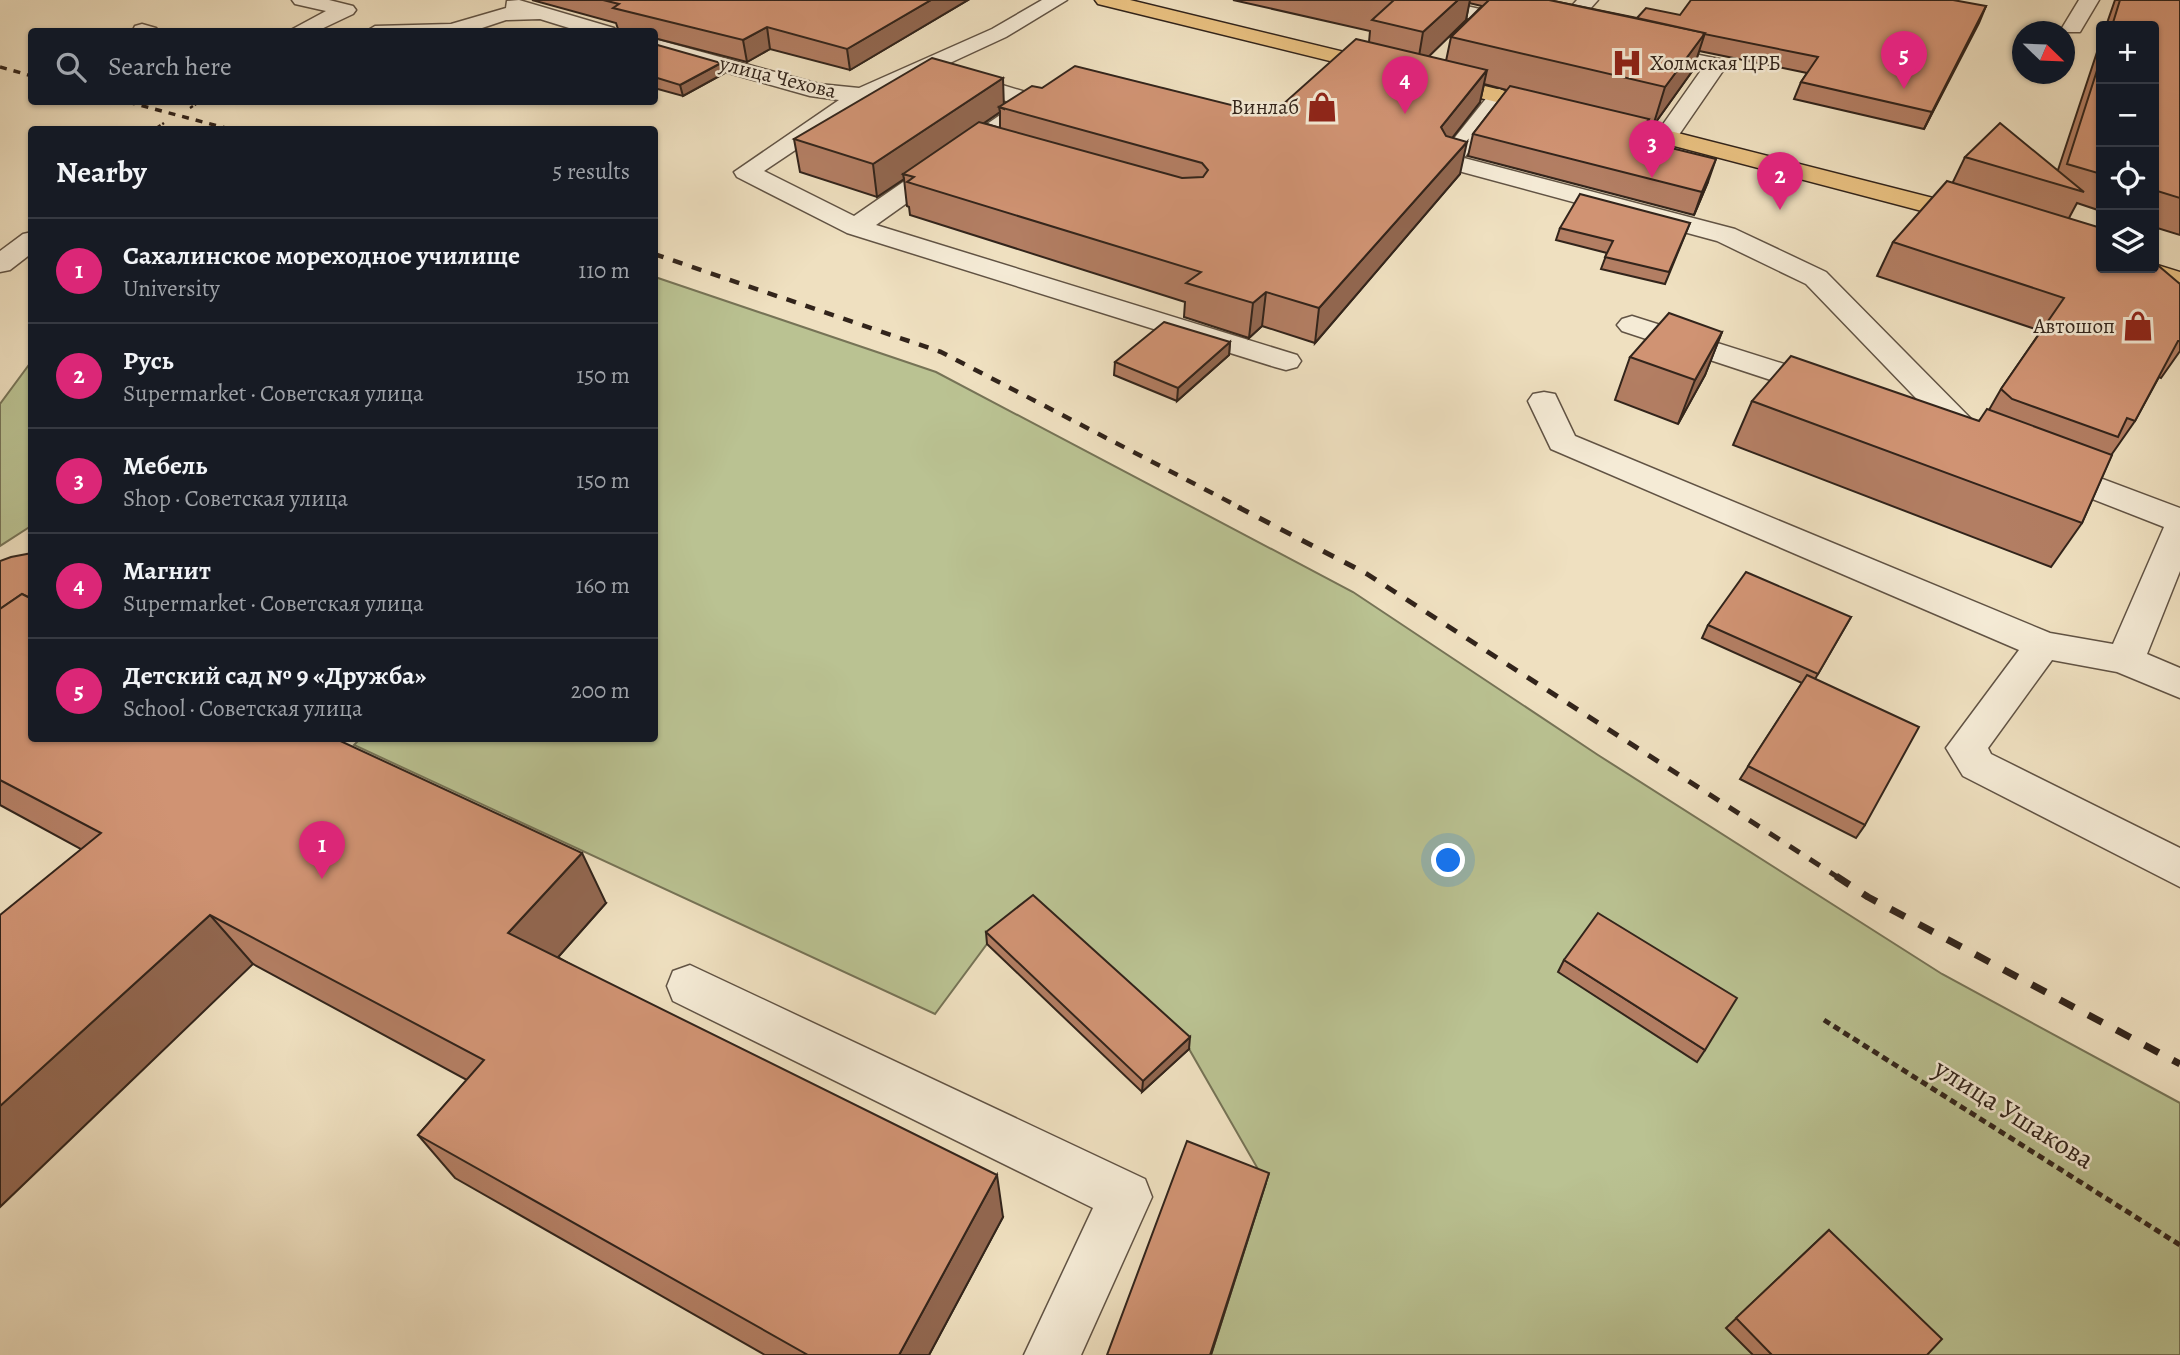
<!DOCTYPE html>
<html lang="en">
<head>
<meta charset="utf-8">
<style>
	:root { --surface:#171b24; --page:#20242c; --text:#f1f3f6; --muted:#9ea1a6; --line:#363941; --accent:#db2777 }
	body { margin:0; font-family:Alegreya,serif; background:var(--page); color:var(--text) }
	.controls { position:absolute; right:21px; top:21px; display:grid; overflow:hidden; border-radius:7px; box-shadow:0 2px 5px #0004 }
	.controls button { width:63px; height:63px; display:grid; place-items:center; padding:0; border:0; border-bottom:2px solid var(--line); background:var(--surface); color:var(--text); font:35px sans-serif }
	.compass { position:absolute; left:2012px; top:21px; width:63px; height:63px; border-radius:50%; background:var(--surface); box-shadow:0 2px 5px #0004; rotate:113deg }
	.you { position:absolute; left:1449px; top:861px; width:24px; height:24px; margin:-18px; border:5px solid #fff; border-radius:50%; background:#1a73e8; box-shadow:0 0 0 10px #1a73e833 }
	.badge { display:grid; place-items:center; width:46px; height:46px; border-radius:50%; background:var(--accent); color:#fff; font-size:23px; font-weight:700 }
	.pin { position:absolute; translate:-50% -58px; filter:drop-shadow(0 2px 4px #0008) }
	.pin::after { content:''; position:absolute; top:37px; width:24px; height:21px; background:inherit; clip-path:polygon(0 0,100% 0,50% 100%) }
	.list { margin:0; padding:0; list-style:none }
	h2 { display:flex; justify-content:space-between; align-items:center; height:91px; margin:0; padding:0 28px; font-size:30px }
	h2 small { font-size:23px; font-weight:400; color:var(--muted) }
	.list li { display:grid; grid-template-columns:46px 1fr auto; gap:21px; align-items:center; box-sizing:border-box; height:105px; padding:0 28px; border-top:2px solid var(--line) }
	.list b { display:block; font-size:26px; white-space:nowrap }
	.list p { margin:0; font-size:23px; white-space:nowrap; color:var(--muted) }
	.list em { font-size:23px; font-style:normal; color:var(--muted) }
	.icon { flex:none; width:38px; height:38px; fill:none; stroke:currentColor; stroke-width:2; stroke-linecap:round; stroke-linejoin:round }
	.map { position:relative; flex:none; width:2180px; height:1355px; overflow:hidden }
	.search { position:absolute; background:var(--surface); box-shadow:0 2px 5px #0004; left:28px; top:28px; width:630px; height:77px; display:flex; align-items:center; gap:18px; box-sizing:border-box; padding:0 24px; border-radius:7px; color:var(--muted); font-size:26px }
	.panel { position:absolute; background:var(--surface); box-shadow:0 2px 5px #0004; left:28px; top:126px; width:630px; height:616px; border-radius:7px }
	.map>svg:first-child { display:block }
</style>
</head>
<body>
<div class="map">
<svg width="2180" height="1355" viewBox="0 0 2180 1355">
	<rect width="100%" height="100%" fill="#efe0c0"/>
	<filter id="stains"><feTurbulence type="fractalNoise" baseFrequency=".00286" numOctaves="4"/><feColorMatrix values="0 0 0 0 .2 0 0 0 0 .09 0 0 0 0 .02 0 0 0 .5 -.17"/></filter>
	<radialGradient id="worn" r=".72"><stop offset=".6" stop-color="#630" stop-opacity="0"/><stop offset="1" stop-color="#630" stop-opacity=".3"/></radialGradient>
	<g fill="#bac292" stroke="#767356" stroke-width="2">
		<path d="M655 277 936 372 1353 592 1598 755 1942 974 2180 1103V1355H1211L1266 1183 1189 1049 1034 907 987 944 935 1014 354 745 361 738H654Z"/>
		<path d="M31 362V526L0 546V404Z"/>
	</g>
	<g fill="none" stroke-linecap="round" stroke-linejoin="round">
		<g stroke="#615344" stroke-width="3">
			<g id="minor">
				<path d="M292 0H329L353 6 356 10 353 14 315 32H287L326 11 295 4Z"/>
				<path d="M519 0 614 28 617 32H582L540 19 506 20 470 32H365L375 26 451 24 506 8 507 1Z"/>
				<path d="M1042 0H1067L1006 37 870 100 764 171 854 216 1016 104 947 83 944 78 947 73H963L1042 97 1046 102 1042 107 876 225 1297 355 1301 361 1297 367 1286 370 1275 367 847 233 737 177 734 172 839 100 810 96 654 52V39L819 84 859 88 992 29Z"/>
				<path d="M1401 0H1440L1493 12 1496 16 1486 22 1404 4Z"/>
				<path d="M1577 0H1598L1566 36H1552L1548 32 1552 28Z"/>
				<path d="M2079 0H2099L2080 32H2066L2062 28Z"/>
				<path d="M142 24 156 28 159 32H132L135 26Z"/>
				<path d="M1645 44 1724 60 1727 65 1674 142H1658L1654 137 1702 69 1637 55 1634 50 1637 45Z"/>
				<path d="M1500 89 1511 96 1464 158 1735 229 1826 272 1987 435 1992 442 1987 449 1976 452 1965 449 1806 284 1717 241 1440 166 1437 161 1440 156 1492 91Z"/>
				<path d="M32 232V253L10 270 0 272V251L23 234Z"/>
				<path d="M1632 316 1838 381 1842 388 1838 395 1827 397 1816 395 1622 331 1617 325 1622 319Z"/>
				<path d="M1544 392 1555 394 1575 436 2050 633 2113 644 2164 527 2036 477 2032 470 2036 463 2048 460 2060 463 2180 508V571L2147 654 2180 668V698L2117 672 2052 660 1988 748 1991 754 2180 848V887L1963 776 1946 748 2019 650 1551 449 1528 401 1533 394Z"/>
				<path d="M690 965 1145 1179 1152 1197 1081 1355H1024L1093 1208 673 1001 667 986 673 971Z"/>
			</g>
		</g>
		<g stroke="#32241b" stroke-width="3">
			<g id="major">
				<path d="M1095 0H1130L1666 130 1988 212 1992 218 1988 224 1979 226 1659 142 1098 4Z"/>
				<path d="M2154 264 2180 272V289L2127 274 2123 268H2154Z"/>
			</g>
		</g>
		<g stroke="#32241b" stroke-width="2.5" stroke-dasharray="3.5 2" stroke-linecap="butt">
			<path d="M190 108 199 102"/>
			<path d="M153 130 164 123"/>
		</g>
		<path stroke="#32241b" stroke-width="5" stroke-dasharray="7 4.5" stroke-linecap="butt" d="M1824 1020 2180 1245"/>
		<use href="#minor" fill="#f5ebd6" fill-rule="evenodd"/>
		<use href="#major" fill="#e8c080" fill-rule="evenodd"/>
		<g stroke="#32241b" stroke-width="3.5" stroke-dasharray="7 7" stroke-linecap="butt">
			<path d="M0 67 32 76"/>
			<path d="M128 102 233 130"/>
		</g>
		<path stroke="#32241b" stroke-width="4.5" stroke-dasharray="10 10" stroke-linecap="butt" d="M654 254 941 352 1241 508"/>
		<path stroke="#32241b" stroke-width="5" stroke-dasharray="12 12" stroke-linecap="butt" d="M1238 507 1367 574 1839 878"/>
		<path stroke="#32241b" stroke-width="7" stroke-dasharray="16 16" stroke-linecap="butt" d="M1836 876 1868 897 2180 1064"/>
	</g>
	<g fill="#b37e63" stroke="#32241b" stroke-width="2" fill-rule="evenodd">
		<path d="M532 0H968L850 70 770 49 747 62 654 38V32H629L618 29 616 23Z"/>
		<path d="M1233 0H1549L1637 18 1680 15 1986 6 1924 129 1794 99 1801 82 1807 73 1699 51 1693 70 1653 126 1647 124 1642 141 1708 182 1694 215 1468 156 1473 134 1507 90 1484 84 1480 102 1452 138 1460 174 1315 343 1262 326 1249 338 1184 317 1185 302 910 215 909 207 907 206 904 179 877 197 800 172 794 139 1004 104 1042 88 1271 115 1369 42 1370 31ZM1469 3 1482 6 1451 37 1446 61 1428 57 1466 20ZM1000 112V128L984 123Z"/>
		<path d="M2115 0H2180V235L2154 227V26H2106Z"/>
		<path d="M2101 40V211L2077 203 2069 218 2180 284V351L2161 378 2159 377 2135 421 2112 454 2082 523 2051 567 1733 445 1752 401 1979 421 1989 410 2001 389 2041 331 1877 276 1893 242 1953 182 1965 157 2058 170Z"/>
		<path d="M654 44 723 74 683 96 654 88Z"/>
		<path d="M1690 223 1665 284 1601 269 1607 253 1556 240 1560 228Z"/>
		<path d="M1722 332 1705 375 1678 424 1615 400 1630 357Z"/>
		<path d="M1230 342 1229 355 1177 401 1114 375 1115 362Z"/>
		<path d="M0 561 32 738 606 903 558 957 1003 1217 929 1355H765L455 1178 418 1135 467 1080 253 964 81 849 0 805Z"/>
		<path d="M1851 617 1815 679 1865 825 1856 838 1740 779 1802 683 1702 638 1708 625Z"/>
		<path d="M986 932 1189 1049 1142 1092 987 944Z"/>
		<path d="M1564 960 1705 1050 1697 1062 1558 972Z"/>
		<path d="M1829 1230 1927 1355H1753L1726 1328Z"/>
	</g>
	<g fill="#926750" stroke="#32241b" stroke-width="2">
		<path d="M931 0H968L850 70 847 49Z"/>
		<path d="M1458 0H1470L1466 20 1417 68 1423 32Z"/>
		<path d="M1986 6 1979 23 1924 129 1932 112Z"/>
		<path d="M767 27 770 49 747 62 743 40Z"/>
		<path d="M1705 33 1693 70 1653 126 1665 87Z"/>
		<path d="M721 63 723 74 683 96 680 85Z"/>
		<path d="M1487 70 1480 102 1435 160 1441 127Z"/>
		<path d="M1003 78 1004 109 999 107 1000 112 908 175 903 174 904 179 877 197 873 164Z"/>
		<path d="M1649 119 1642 142 1634 139Z"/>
		<path d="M1467 142 1460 174 1315 343 1319 308Z"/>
		<path d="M1716 159 1708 182 1694 215 1702 192Z"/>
		<path d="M1266 292 1262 326 1249 338 1253 303Z"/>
		<path d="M1722 332 1705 375 1678 424 1695 380Z"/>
		<path d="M1230 342 1229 355 1177 401 1178 388Z"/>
		<path d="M582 853 606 903 537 981 508 933Z"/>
		<path d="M210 915 253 964 0 1207V1106Z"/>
		<path d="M1190 1037 1189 1049 1142 1092 1143 1081Z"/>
		<path d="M1269 1173 1211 1355H1210Z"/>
		<path d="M997 1175 1003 1217 929 1355H899Z"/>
	</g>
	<g fill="#d09373" stroke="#32241b" stroke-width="2">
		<path d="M603 0H931L847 49 767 27 743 40 613 8 619 4Z"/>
		<path d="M1392 0H1458L1423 32 1372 20 1394 0Z"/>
		<path d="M1489 0H1549L1705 33 1665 87 1451 37Z"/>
		<path d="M1691 0H1953L1986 6 1932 112 1801 82 1818 57 1704 34 1705 33 1637 18 1646 8 1680 15Z"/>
		<path d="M2120 0H2180V198L2154 190V26H2112Z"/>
		<path d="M1356 39 1487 70 1441 127 1446 136 1467 142 1319 308 1266 292 1253 303 1186 283 1201 272 907 182 914 177 903 174 979 122 1182 178 1203 177 1208 170 1202 163 999 107 1032 86 1042 88 1075 66 1271 115Z"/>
		<path d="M654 44 721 63 680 85 654 77Z"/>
		<path d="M932 58 1003 78 873 164 794 139Z"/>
		<path d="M2101 58V174L2067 164Z"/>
		<path d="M1510 86 1649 119 1634 139 1716 159 1702 192 1473 134Z"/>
		<path d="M2000 123 2084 192 1965 157Z"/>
		<path d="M1947 181 2101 228V268H2154V262L2180 284V341H2178L2135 421 2127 418 2118 437 2012 399 2001 389 2064 298 1893 242Z"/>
		<path d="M1580 194 1690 223 1669 272 1605 257 1613 241 1560 228Z"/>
		<path d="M1669 313 1722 332 1695 380 1630 357Z"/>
		<path d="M1164 322 1230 342 1178 388 1115 362Z"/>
		<path d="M1791 356 1979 421 1987 409 2112 455 2082 523 1752 401Z"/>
		<path d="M32 553V599L22 594 0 609V561L11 557Z"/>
		<path d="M1746 572 1851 617 1818 674 1708 625Z"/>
		<path d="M22 594 32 599V738H334L582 853 508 933 997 1175 899 1355H808L418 1135 484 1060 210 915 0 1106V915L101 833 0 780V609Z"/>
		<path d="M1807 675 1919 727 1865 825 1748 766Z"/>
		<path d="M1033 895 1190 1037 1143 1081 986 932Z"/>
		<path d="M1598 913 1737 998 1705 1050 1564 960Z"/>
		<path d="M1187 1141 1269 1173 1210 1355H1107Z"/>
		<path d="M1829 1230 1942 1339 1927 1355H1772L1736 1318Z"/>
	</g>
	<defs>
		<g id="hospital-bare" transform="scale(2.415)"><path d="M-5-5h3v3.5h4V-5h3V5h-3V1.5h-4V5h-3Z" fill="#8f2418" stroke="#f5ebd6" stroke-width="2.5" paint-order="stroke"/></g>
		<g id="shop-bare" transform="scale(2.415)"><path d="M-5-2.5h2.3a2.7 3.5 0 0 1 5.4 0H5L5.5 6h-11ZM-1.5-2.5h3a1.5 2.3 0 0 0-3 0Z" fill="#8f2418" stroke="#f5ebd6" stroke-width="2.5" paint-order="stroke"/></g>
	</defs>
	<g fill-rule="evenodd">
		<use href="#hospital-bare" x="1627" y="63"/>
		<use href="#shop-bare" x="1322" y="107"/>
		<use href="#shop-bare" x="2138" y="326"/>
	</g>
	<g text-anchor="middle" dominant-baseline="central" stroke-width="5" stroke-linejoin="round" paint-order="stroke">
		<g font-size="21" fill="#32241b" stroke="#f5ebd6" text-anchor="end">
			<text x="1650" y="63" text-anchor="start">Холмская ЦРБ</text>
			<text x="1299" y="107">Винлаб</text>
			<text x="2115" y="326">Автошоп</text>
		</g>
		<g font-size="21" fill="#32241b" stroke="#f5ebd6">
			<text transform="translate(778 77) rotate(14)">улица Чехова</text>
		</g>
		<g font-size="28" fill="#32241b" stroke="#f5ebd6">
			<text transform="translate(2014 1114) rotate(32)">улица Ушакова</text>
		</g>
	</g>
	<rect width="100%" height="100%" filter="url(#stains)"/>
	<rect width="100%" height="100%" fill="url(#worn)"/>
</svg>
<div class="controls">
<button>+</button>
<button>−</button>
<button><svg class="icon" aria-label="locate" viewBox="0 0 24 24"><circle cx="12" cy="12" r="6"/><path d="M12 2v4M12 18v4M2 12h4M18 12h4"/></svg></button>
<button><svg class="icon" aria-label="layers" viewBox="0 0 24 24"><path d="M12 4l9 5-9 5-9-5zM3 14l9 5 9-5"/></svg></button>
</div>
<svg class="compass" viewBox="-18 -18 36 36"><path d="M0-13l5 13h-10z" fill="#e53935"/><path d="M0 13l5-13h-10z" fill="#9ea1a6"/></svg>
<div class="you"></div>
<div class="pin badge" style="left:322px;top:879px">1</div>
<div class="pin badge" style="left:1780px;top:210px">2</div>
<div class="pin badge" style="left:1652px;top:178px">3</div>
<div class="pin badge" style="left:1405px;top:114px">4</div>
<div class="pin badge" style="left:1904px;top:89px">5</div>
<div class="search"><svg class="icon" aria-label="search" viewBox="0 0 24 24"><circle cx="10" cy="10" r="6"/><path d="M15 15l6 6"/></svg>Search here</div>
<section class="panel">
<h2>Nearby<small>5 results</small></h2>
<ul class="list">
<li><span class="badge">1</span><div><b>Сахалинское мореходное училище</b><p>University</p></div><em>110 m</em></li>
<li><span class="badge">2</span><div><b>Русь</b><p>Supermarket · Советская улица</p></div><em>150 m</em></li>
<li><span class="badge">3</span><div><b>Мебель</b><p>Shop · Советская улица</p></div><em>150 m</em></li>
<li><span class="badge">4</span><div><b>Магнит</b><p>Supermarket · Советская улица</p></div><em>160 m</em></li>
<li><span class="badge">5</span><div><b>Детский сад № 9 «Дружба»</b><p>School · Советская улица</p></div><em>200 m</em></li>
</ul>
</section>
</div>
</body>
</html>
